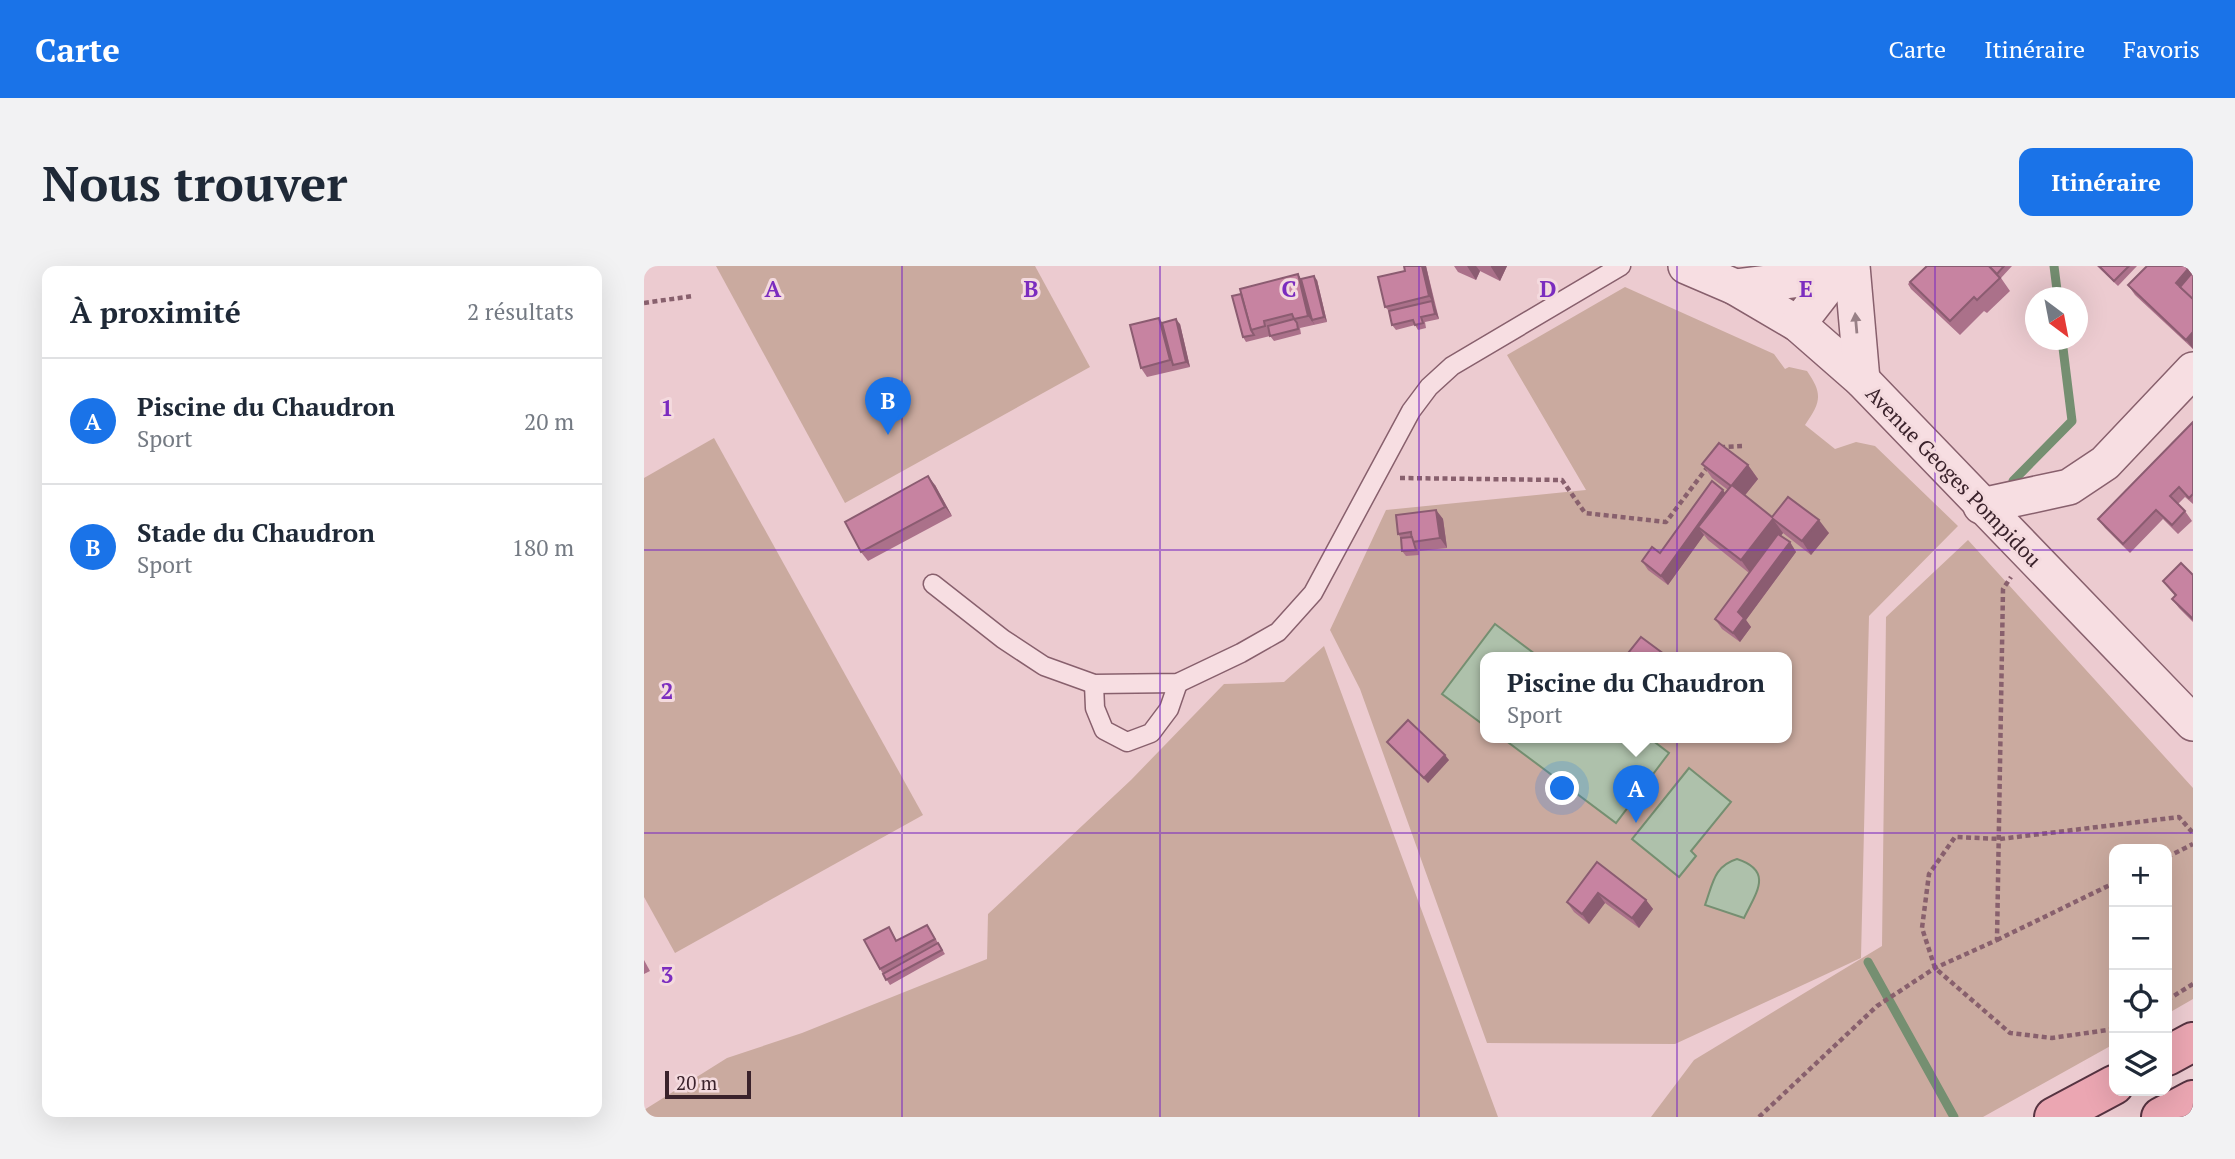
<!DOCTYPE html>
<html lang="fr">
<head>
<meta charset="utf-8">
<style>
	:root { --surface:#fff; --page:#f2f2f3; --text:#1f2937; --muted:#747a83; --line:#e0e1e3; --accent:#1a73e8 }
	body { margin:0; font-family:"PT Serif",serif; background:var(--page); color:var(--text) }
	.controls { position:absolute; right:21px; bottom:21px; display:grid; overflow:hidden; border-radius:14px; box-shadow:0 7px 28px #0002 }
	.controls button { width:63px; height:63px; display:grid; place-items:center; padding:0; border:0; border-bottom:2px solid var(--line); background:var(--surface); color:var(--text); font:35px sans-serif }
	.compass { position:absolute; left:1381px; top:21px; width:63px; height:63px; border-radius:50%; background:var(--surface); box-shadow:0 7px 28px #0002; rotate:148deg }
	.scale { position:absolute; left:21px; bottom:18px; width:86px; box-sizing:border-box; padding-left:7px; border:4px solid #3a222b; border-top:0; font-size:19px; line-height:24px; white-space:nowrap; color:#3a222b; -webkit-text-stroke:5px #f4dade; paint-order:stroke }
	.you { position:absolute; left:919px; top:523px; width:24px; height:24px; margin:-18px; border:5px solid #fff; border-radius:50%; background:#1a73e8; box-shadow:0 0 0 10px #1a73e833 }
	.badge { display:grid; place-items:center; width:46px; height:46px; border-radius:50%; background:var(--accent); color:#fff; font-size:23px; font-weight:700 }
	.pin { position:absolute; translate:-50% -58px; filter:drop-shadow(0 2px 4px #0008) }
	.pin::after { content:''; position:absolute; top:37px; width:24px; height:21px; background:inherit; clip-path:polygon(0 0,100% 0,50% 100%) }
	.popup { position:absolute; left:836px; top:386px; width:312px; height:91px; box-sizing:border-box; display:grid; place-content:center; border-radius:14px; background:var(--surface); filter:drop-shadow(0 2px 5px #0005); font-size:23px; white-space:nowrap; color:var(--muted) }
	.popup b { font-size:26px; color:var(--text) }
	.popup::after { content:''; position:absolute; left:50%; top:100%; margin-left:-14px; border:14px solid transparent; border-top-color:var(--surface) }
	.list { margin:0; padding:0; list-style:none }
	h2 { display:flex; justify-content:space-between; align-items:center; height:91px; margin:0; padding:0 28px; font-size:30px }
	h2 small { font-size:23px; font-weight:400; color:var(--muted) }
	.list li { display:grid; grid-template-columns:46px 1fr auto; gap:21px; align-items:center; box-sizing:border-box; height:126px; padding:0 28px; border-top:2px solid var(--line) }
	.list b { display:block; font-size:26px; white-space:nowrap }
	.list p { margin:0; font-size:23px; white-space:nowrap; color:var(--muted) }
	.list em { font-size:23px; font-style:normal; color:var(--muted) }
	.icon { flex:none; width:38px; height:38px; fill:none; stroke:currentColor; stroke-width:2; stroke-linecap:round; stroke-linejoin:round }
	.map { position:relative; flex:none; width:1549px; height:851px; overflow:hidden; border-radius:14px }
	header { display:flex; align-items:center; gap:42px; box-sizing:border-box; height:98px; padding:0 35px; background:var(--accent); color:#fff }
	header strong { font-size:33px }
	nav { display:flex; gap:38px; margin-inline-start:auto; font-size:24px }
	.intro { display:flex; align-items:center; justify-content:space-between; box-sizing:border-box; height:168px; padding:0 42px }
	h1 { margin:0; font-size:49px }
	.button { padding:18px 32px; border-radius:14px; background:var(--accent); color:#fff; font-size:24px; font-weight:700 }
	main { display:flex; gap:42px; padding:0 42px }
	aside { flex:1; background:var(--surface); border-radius:14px; box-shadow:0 7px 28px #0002 }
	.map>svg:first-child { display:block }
</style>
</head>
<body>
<header>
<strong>Carte</strong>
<nav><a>Carte</a><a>Itinéraire</a><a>Favoris</a></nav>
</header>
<div class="intro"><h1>Nous trouver</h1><a class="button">Itinéraire</a></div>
<main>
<aside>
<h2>À proximité<small>2 résultats</small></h2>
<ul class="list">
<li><span class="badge">A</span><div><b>Piscine du Chaudron</b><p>Sport</p></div><em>20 m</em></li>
<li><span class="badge">B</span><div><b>Stade du Chaudron</b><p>Sport</p></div><em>180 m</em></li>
</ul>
</aside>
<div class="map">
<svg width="1549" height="851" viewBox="0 0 1549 851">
	<rect width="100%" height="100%" fill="#eccbd0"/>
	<g fill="#caaa9f" fill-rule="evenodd">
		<path d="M72 0H391L446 101 201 237Z"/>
		<path d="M981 21 1130 88 1141 103 1145 101 1163 105C1179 128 1177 136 1161 159L1191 183 1212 176 1231 180 1314 260 1225 350 1217 692 1031 778 843 777 716 423 686 364 742 244 942 224 863 89ZM842 391H1142V471H842Z"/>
		<path d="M70 172 279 549 31 687 0 631V212Z"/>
		<path d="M1324 274 1549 522V733L1523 748V583H1470V778L1339 851H1007L1050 794 1238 680 1242 351Z"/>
		<path d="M680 380 854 851H0V844L83 792 158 767 343 693 344 648 487 514 580 418 640 416Z"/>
	</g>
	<g fill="#aec1ab" stroke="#758f71" stroke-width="2">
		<path d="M851 358 895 391H842L841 460 798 428Z"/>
		<path d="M857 471H1004L1025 487 972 557Z"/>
		<path d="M1045 502 1087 536 1047 585 1052 590 1035 611 988 573Z"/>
		<path d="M1093 593C1130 605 1112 627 1100 652L1061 639C1069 617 1070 600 1093 593Z"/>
	</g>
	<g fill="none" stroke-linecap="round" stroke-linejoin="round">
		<g stroke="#758f71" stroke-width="9">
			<path d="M1410 0 1414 32"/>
			<path d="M1369 215 1428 155 1418 74"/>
			<path d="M1224 696 1310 851"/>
		</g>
		<g stroke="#88606d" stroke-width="21">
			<g id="lane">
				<path d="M289 318 359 373 400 400 450 418 534 417 597 387 634 366 669 327 767 145 785 121 808 100 977 0"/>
				<path d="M450 418 451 442 460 464 483 476 507 467 525 443 534 417"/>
			</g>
		</g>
		<g stroke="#88606d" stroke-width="38">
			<g id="street">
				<path d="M1042 0 1091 21 1154 58 1218 114 1549 457"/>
				<path d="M1208 0 1218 114"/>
				<path d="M1091 21 1149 14 1183 0"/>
				<path d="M1154 58 1199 0"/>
				<path d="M1337 240 1425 221 1461 197 1549 104"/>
			</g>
		</g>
		<g stroke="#563341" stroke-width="42">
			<g id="primary">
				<path d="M1523 790 1549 776"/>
				<path d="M1410 851 1470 819"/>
				<path d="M1517 851 1549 834"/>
			</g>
		</g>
		<g stroke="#88606d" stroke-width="4.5" stroke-dasharray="5 3.5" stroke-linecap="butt">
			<path d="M0 37 49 30"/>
			<path d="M1077 183 1079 181 1098 180"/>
			<path d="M756 212 918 214 941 247 1022 256 1065 199"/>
			<path d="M1523 591 1549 578"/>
			<path d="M1353 674 1470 617"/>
			<path d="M1523 734 1549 718"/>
			<path d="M1470 763 1408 772 1366 767 1291 702 1278 662 1285 608 1311 571 1356 573 1535 551 1549 567"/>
			<path d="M1115 851 1233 740 1291 702 1353 674 1359 323 1367 311"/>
		</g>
		<use href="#lane" stroke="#f7dee2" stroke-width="18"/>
		<use href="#street" stroke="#f7dee2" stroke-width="35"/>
		<use href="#primary" stroke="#eba6b2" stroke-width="38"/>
	</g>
	<g fill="#ab718a">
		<path d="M782 0 795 53 781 56 782 62 774 64 771 59 752 64 748 59 745 45 741 41Z"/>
		<path d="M810 0H863L856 15 836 5 832 14 814 6Z"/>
		<path d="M1282 0H1368L1357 12 1366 25 1343 47 1340 45 1316 69 1267 23 1264 18Z"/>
		<path d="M1453 0H1493L1474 20Z"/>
		<path d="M1544 3 1549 9V83L1491 29 1484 19Z"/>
		<path d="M654 8 657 13 673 14 683 56 656 62 657 68 630 75 626 70 602 76 599 71Z"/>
		<path d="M518 57 536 58 546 101 503 111 497 102Z"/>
		<path d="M1549 156V238L1541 231 1534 238 1541 245 1548 255 1534 268 1519 253 1486 287 1461 262 1454 253Z"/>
		<path d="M1058 198 1104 199 1114 213 1101 229 1128 251 1185 267 1167 289 1139 267 1137 270 1146 276 1152 286 1102 354 1107 361 1096 376 1078 363 1071 353 1105 307 1064 274 1060 269 1024 319 1004 304 998 295 1016 287 1084 224 1068 212Z"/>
		<path d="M291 219 308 250 224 295 217 286Z"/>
		<path d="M792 244 799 253 803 282 775 285V289L762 290 758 285 757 272 754 268Z"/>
		<path d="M1549 309V356L1535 342 1528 333 1531 330 1519 315Z"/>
		<path d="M743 476 805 494 784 517 747 481Z"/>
		<path d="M953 596 1002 634 1009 643 995 662 961 637 945 658 930 646 923 636Z"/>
		<path d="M283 659 301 688 246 719 236 703 245 661 253 675Z"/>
		<path d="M0 694 6 705 0 708Z"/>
	</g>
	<g fill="#8b5c71">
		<path d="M778 0H782L791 40 785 30Z"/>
		<path d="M823 0H832L836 5 832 14Z"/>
		<path d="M847 0H863L856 15 847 1Z"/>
		<path d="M1544 3 1549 10 1539 25 1532 17Z"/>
		<path d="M654 8 660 18 668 54 671 59 664 50Z"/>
		<path d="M670 10 673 14 683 56 680 51Z"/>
		<path d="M788 35 791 40 795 53 791 48Z"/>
		<path d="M515 52 522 62 529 99 532 104 526 94Z"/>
		<path d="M532 53 536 58 546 101 542 96Z"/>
		<path d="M1549 66V83L1542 74Z"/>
		<path d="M1104 199 1114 213 1098 233 1088 219Z"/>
		<path d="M284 210 291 219 308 250 301 241Z"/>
		<path d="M1079 224 1086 234 1054 261 1060 269 1024 319 1017 310Z"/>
		<path d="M792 244 799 253 803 282 796 272Z"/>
		<path d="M1129 253 1139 267 1107 308 1097 294Z"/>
		<path d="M1175 254 1185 267 1167 289 1158 275Z"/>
		<path d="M1146 276 1152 286 1102 354 1107 361 1096 376 1089 367 1094 346Z"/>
		<path d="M801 489 805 494 784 517 780 512Z"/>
		<path d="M954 627 961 637 945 658 938 648Z"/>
		<path d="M1002 634 1009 643 995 662 988 652Z"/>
	</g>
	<g fill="#c783a1" stroke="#8b5c71" stroke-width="2">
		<path d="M760 0H778L785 30 741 41 734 11 761 5Z"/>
		<path d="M1283 0H1345L1356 12 1333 34 1330 31 1306 55 1266 16Z"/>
		<path d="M1345 0H1360L1353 8Z"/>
		<path d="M1455 0H1485L1470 15Z"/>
		<path d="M1503 0H1541L1544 3 1532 17 1549 33V66L1542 74 1484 19Z"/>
		<path d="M654 8 664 50 650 53 648 48 620 55 621 60 607 64 596 23Z"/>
		<path d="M1547 8 1549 9V33L1536 21Z"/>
		<path d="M670 10 680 51 668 54 657 13Z"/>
		<path d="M597 28 607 64 610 69 599 71 588 30Z"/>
		<path d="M788 35 791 48 777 51 779 57 771 59 769 54 748 59 745 45Z"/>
		<path d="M515 52 526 94 497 102 486 59Z"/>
		<path d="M532 53 542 96 529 99 518 57Z"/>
		<path d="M650 53 653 57 654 63 626 70 624 60Z"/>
		<path d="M1549 156V228L1545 232 1535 221 1526 230 1541 245 1528 259 1512 244 1479 278 1454 253Z"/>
		<path d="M1075 177 1104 199 1088 219 1128 251 1144 231 1175 254 1158 275 1129 253 1097 294 1054 261 1087 220 1058 198Z"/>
		<path d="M284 210 301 241 217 286 201 256Z"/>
		<path d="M1068 215 1079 224 1017 310 998 295 1008 281 1016 287Z"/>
		<path d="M792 244 796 272 768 276 767 266 754 268 752 249Z"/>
		<path d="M1134 268 1146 276 1094 346 1100 352 1089 367 1071 353Z"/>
		<path d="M768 271 772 284 758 285 757 272Z"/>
		<path d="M1537 297 1549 309V353L1528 333 1532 329 1519 315Z"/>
		<path d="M997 371 1024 391H997L994 388 993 391H990L985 386Z"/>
		<path d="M764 454 801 489 780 512 743 476Z"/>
		<path d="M953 596 1002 634 988 652 954 627 938 648 923 636Z"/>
		<path d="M283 659 291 673 236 703 220 674 245 661 252 675Z"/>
		<path d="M294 677 298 684 242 714 239 708Z"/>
	</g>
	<defs><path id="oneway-solid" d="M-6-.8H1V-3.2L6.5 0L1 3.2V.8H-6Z" transform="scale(1.75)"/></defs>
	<use fill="#988086" href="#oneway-solid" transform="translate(1212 57) rotate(-95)"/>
	<path fill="none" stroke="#7b2cbf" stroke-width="2" stroke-opacity="0.55" d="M258 0V851M516 0V851M775 0V851M1033 0V851M1291 0V851M0 284H1549M0 567H1549"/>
	<g text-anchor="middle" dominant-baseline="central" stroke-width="6" stroke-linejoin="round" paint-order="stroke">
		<g font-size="21" fill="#3a222b" stroke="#f4dade">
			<text transform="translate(1310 210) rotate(46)">Avenue Geoges Pompidou</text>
		</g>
	</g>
	<g font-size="23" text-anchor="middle" font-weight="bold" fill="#7b2cbf" stroke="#f4dade" stroke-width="6" stroke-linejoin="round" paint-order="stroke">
		<text x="129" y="31">A</text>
		<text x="387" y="31">B</text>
		<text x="645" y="31">C</text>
		<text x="904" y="31">D</text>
		<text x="1162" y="31">E</text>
		<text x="23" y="150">1</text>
		<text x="23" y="433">2</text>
		<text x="23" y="717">3</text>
	</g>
</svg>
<div class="controls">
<button>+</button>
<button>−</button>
<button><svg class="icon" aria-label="locate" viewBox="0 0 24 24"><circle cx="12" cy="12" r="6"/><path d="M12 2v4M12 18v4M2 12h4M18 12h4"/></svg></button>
<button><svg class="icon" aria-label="layers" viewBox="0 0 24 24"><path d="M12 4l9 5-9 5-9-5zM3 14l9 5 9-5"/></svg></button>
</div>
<svg class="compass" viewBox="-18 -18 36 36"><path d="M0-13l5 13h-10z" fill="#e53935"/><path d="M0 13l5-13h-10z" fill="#747a83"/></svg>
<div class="scale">20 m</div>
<div class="you"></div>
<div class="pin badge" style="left:992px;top:557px">A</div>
<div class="popup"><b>Piscine du Chaudron</b>Sport</div>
<div class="pin badge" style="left:244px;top:169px">B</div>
</div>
</main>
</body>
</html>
